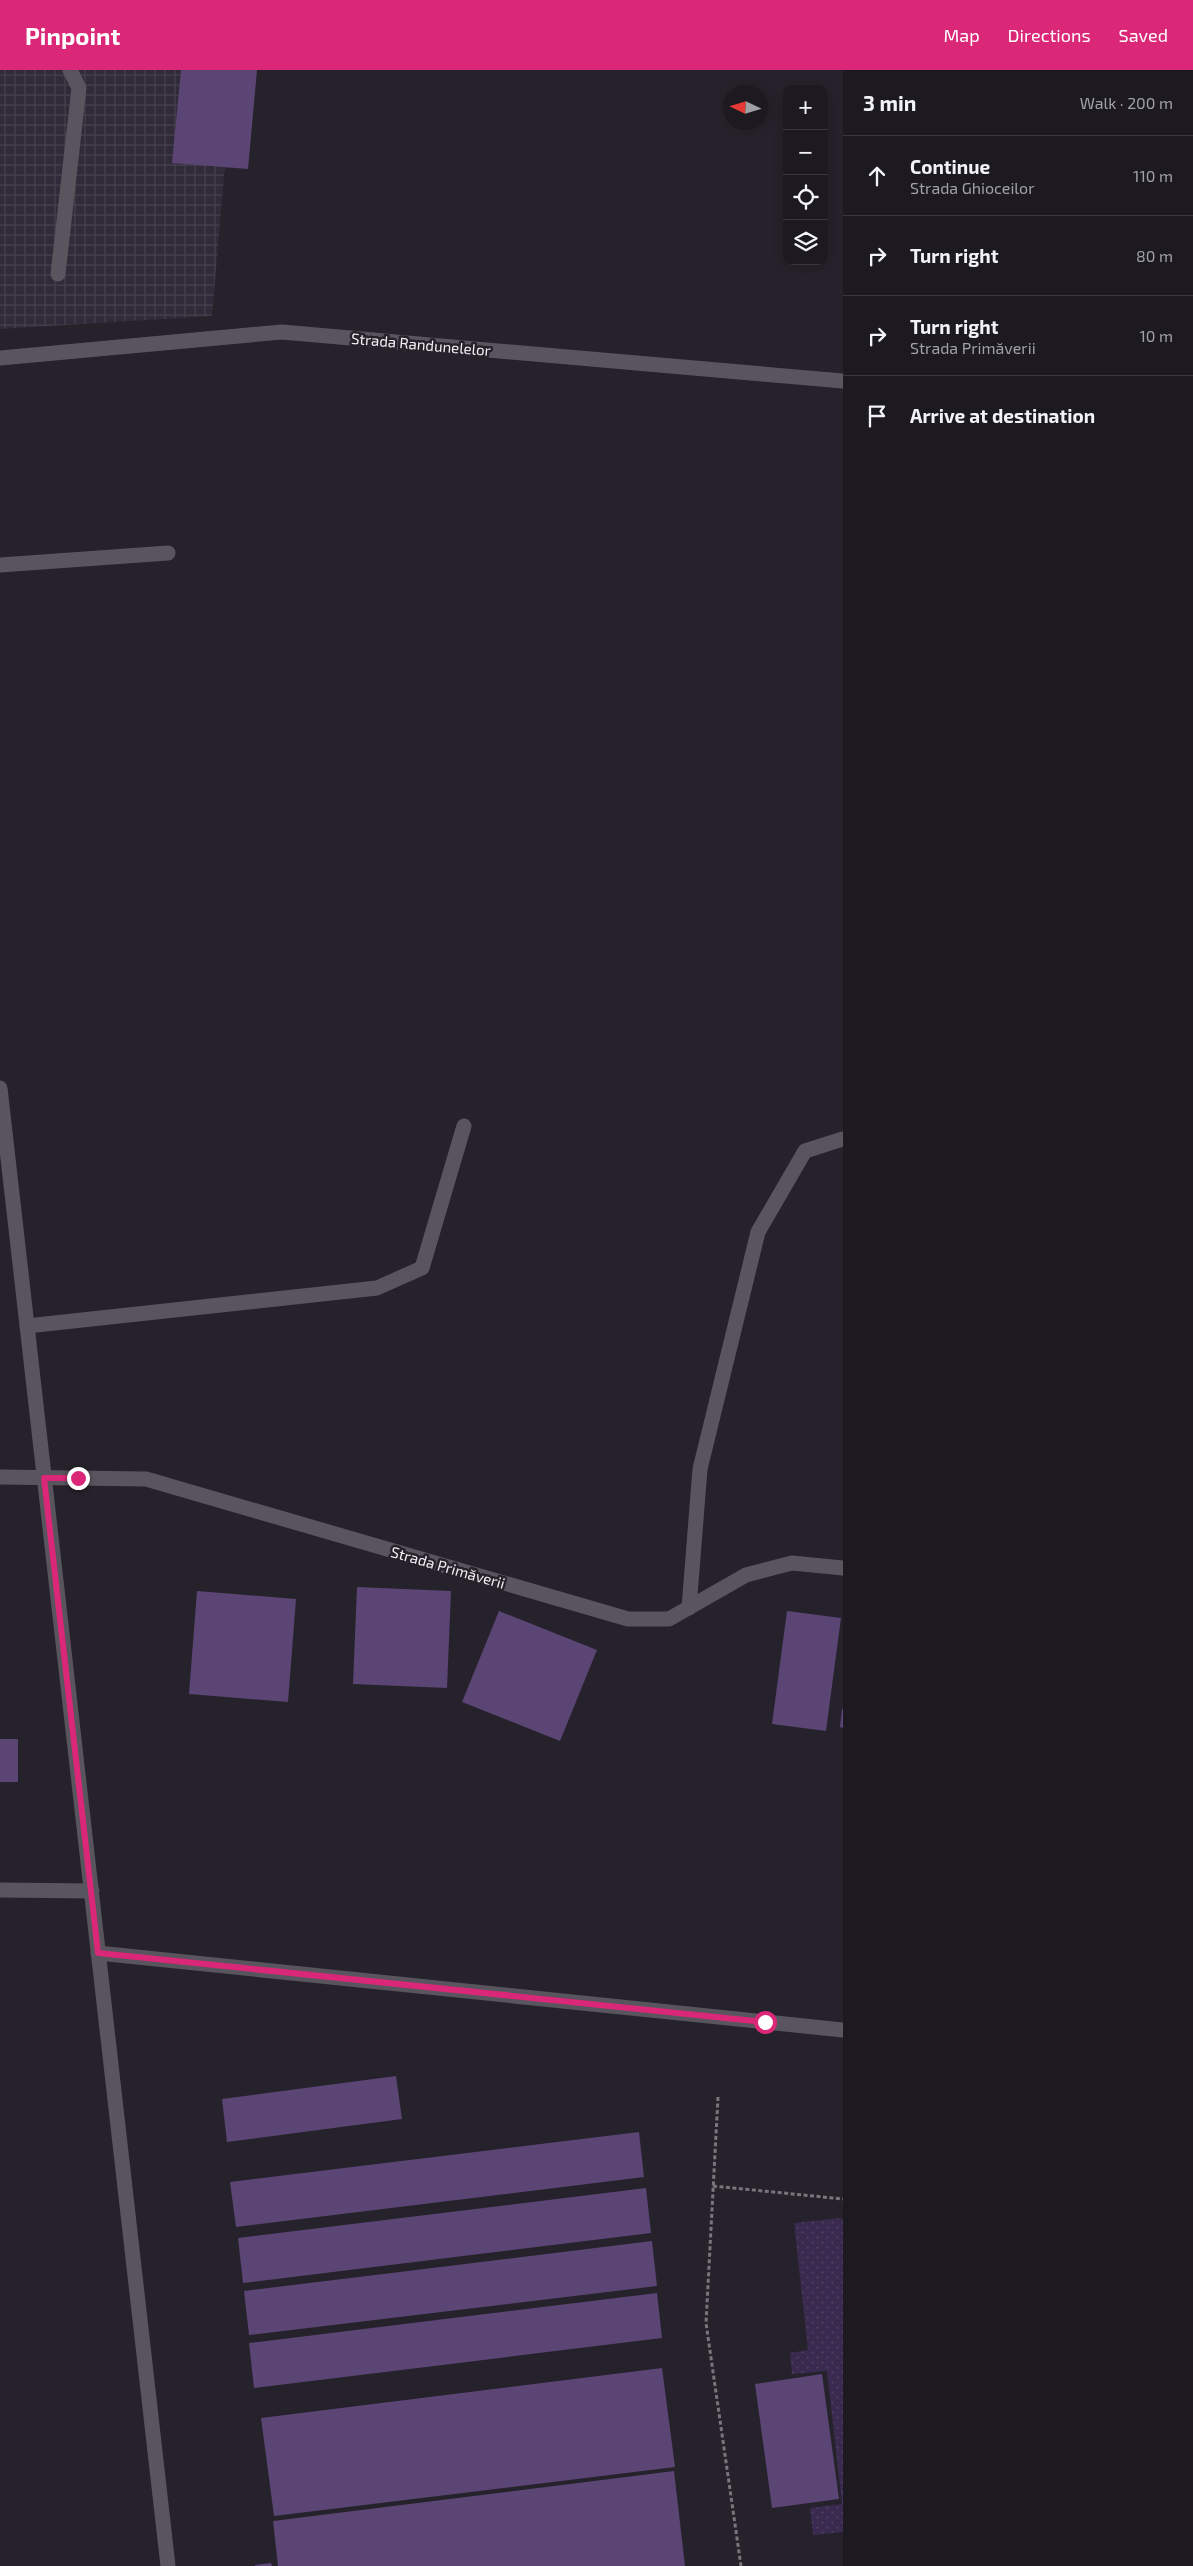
<!DOCTYPE html>
<html lang="en">
<head>
<meta charset="utf-8">
<style>
	:root { --surface:#1c1a20; --page:#29272d; --text:#f1f3f6; --muted:#a0a1a5; --line:#3a383e; --accent:#db2777 }
	body { margin:0; font-family:"Exo 2",sans-serif; background:var(--page); color:var(--text) }
	.controls { position:absolute; right:15px; top:15px; display:grid; overflow:hidden; border-radius:10px; box-shadow:0 2px 12px #0003 }
	.controls button { width:45px; height:45px; display:grid; place-items:center; padding:0; border:0; border-bottom:1px solid var(--line); background:var(--surface); color:var(--text); font:25px sans-serif }
	.compass { position:absolute; left:723px; top:15px; width:45px; height:45px; border-radius:50%; background:var(--surface); box-shadow:0 2px 12px #0003; rotate:274deg }
	.stop { position:absolute; width:15px; height:15px; margin:-11px; border:4px solid #db2777; border-radius:50%; background:#fff }
	.stop.end { background:#db2777; border-color:#fff; box-shadow:0 1px 5px #0008 }
	.list { margin:0; padding:0; list-style:none }
	h2 { display:flex; justify-content:space-between; align-items:center; height:65px; margin:0; padding:0 20px; font-size:21px }
	h2 small { font-size:16px; font-weight:400; color:var(--muted) }
	.list li { display:grid; grid-template-columns:32px 1fr auto; gap:15px; align-items:center; box-sizing:border-box; height:80px; padding:0 20px; border-top:1px solid var(--line) }
	.list b { display:block; font-size:19px; white-space:nowrap }
	.list p { margin:0; font-size:16px; white-space:nowrap; color:var(--muted) }
	.list em { font-size:16px; font-style:normal; color:var(--muted) }
	.icon { flex:none; width:28px; height:28px; fill:none; stroke:currentColor; stroke-width:2; stroke-linecap:round; stroke-linejoin:round }
	.map { position:relative; flex:none; width:843px; height:2496px; overflow:hidden }
	header { display:flex; align-items:center; gap:30px; box-sizing:border-box; height:70px; padding:0 25px; background:var(--accent); color:#fff }
	header strong { font-size:24px }
	nav { display:flex; gap:28px; margin-inline-start:auto; font-size:18px }
	main { display:flex }
	aside { flex:1; background:var(--surface) }
	.map>svg:first-child { display:block }
</style>
</head>
<body>
<header>
<strong>Pinpoint</strong>
<nav><a>Map</a><a>Directions</a><a>Saved</a></nav>
</header>
<main>
<div class="map">
<svg width="843" height="2496" viewBox="0 0 843 2496">
	<defs>
		<pattern id="industrial-grid" width="8" height="8" patternUnits="userSpaceOnUse" patternTransform="scale(1.25)"><rect width="8" height="8" fill="#312b39"/><path d="M0 4h8M4 0v8" fill="none" stroke="#45404c"/></pattern>
		<pattern id="grass-dots" width="8" height="8" patternUnits="userSpaceOnUse" patternTransform="scale(1.25)"><rect width="8" height="8" fill="#3a2a4f"/><path d="M2 2h.1M6 6h.1" fill="none" stroke="#4d3f60" stroke-width="1.8" stroke-linecap="round"/></pattern>
	</defs>
	<rect width="100%" height="100%" fill="#26222b"/>
	<path fill="url(#industrial-grid)" d="M0 0H233L212 246 0 259Z"/>
	<path fill="url(#grass-dots)" d="M839 2148 843 2149V2462L813 2465 810 2438 842 2434 827 2301 792 2304 790 2283 808 2280 794 2153Z"/>
	<g fill="#5a4574">
		<path d="M181 0H257L248 99 172 93Z"/>
		<path d="M357 1517 451 1521 447 1618 353 1614Z"/>
		<path d="M197 1521 296 1529 288 1632 189 1624Z"/>
		<path d="M499 1541 597 1580 560 1671 462 1632Z"/>
		<path d="M787 1541 841 1548 826 1661 772 1654Z"/>
		<path d="M842 1639H843V1658L840 1657Z"/>
		<rect x="0" y="1669" width="18" height="43"/>
		<path d="M396 2006 402 2049 227 2072 222 2029Z"/>
		<path d="M639 2062 644 2107 236 2157 230 2112Z"/>
		<path d="M646 2118 651 2163 243 2213 238 2168Z"/>
		<path d="M652 2171 657 2216 249 2265 244 2221Z"/>
		<path d="M657 2223 662 2268 254 2318 249 2273Z"/>
		<path d="M662 2298 675 2397 274 2446 261 2348Z"/>
		<path d="M822 2304 839 2429 772 2438 755 2314Z"/>
		<path d="M674 2401 685 2496H278L273 2451Z"/>
		<path d="M271 2493 272 2496H255V2495Z"/>
	</g>
	<g fill="none" stroke-linecap="round" stroke-linejoin="round">
		<g stroke="#78757c" stroke-width="3" stroke-dasharray="4 2.5" stroke-linecap="butt">
			<path d="M718 2027 706 2253 741 2496"/>
			<path d="M713 2116 843 2129"/>
		</g>
		<g stroke="#59555f" stroke-width="15">
			<path d="M58 204 79 18 70 0"/>
			<path d="M0 495 168 483"/>
			<path d="M27 1256 377 1218 422 1198 464 1056"/>
		</g>
		<g stroke="#59555f" stroke-width="15">
			<path d="M0 288 282 262 843 311"/>
			<path d="M0 1407 146 1409 628 1549H669L746 1505 792 1493 843 1498"/>
			<path d="M689 1538 700 1399 758 1162 805 1081 843 1069"/>
			<path d="M0 1820 92 1821"/>
			<path d="M98 1883 843 1960"/>
		</g>
		<path stroke="#59555f" stroke-width="15" d="M0 1018 168 2496"/>
	</g>
	<g fill="none" stroke-linecap="round" stroke-linejoin="round">
		<path stroke="#db2777" stroke-width="6" d="M78 1408H44L98 1883 765 1952"/>
	</g>
	<g text-anchor="middle" dominant-baseline="central" stroke-width="5" stroke-linejoin="round" paint-order="stroke">
		<g font-size="15" fill="#f1eff5" stroke="#26222b">
			<text transform="translate(421 274) rotate(5)">Strada Randunelelor</text>
			<text transform="translate(448 1497) rotate(16)">Strada Primăverii</text>
		</g>
	</g>
</svg>
<div class="controls">
<button>+</button>
<button>−</button>
<button><svg class="icon" aria-label="locate" viewBox="0 0 24 24"><circle cx="12" cy="12" r="6"/><path d="M12 2v4M12 18v4M2 12h4M18 12h4"/></svg></button>
<button><svg class="icon" aria-label="layers" viewBox="0 0 24 24"><path d="M12 4l9 5-9 5-9-5zM3 14l9 5 9-5"/></svg></button>
</div>
<svg class="compass" viewBox="-18 -18 36 36"><path d="M0-13l5 13h-10z" fill="#e53935"/><path d="M0 13l5-13h-10z" fill="#a0a1a5"/></svg>
<div class="stop" style="left:765px;top:1952px"></div>
<div class="stop end" style="left:78px;top:1408px"></div>
</div>
<aside>
<h2>3 min<small>Walk · 200 m</small></h2>
<ul class="list">
<li><svg class="icon" aria-label="ahead" viewBox="0 0 24 24"><path d="M12 20V5M6 11l6-6 6 6"/></svg><div><b>Continue</b><p>Strada Ghioceilor</p></div><em>110 m</em></li>
<li><svg class="icon" aria-label="right" viewBox="0 0 24 24"><path d="M7 20v-9h11M14 6l5 5-5 5"/></svg><div><b>Turn right</b></div><em>80 m</em></li>
<li><svg class="icon" aria-label="right" viewBox="0 0 24 24"><path d="M7 20v-9h11M14 6l5 5-5 5"/></svg><div><b>Turn right</b><p>Strada Primăverii</p></div><em>10 m</em></li>
<li><svg class="icon" aria-label="arrive" viewBox="0 0 24 24"><path d="M6 21V4h12l-3 4 3 4H6"/></svg><div><b>Arrive at destination</b></div></li>
</ul>
</aside>
</main>
</body>
</html>
